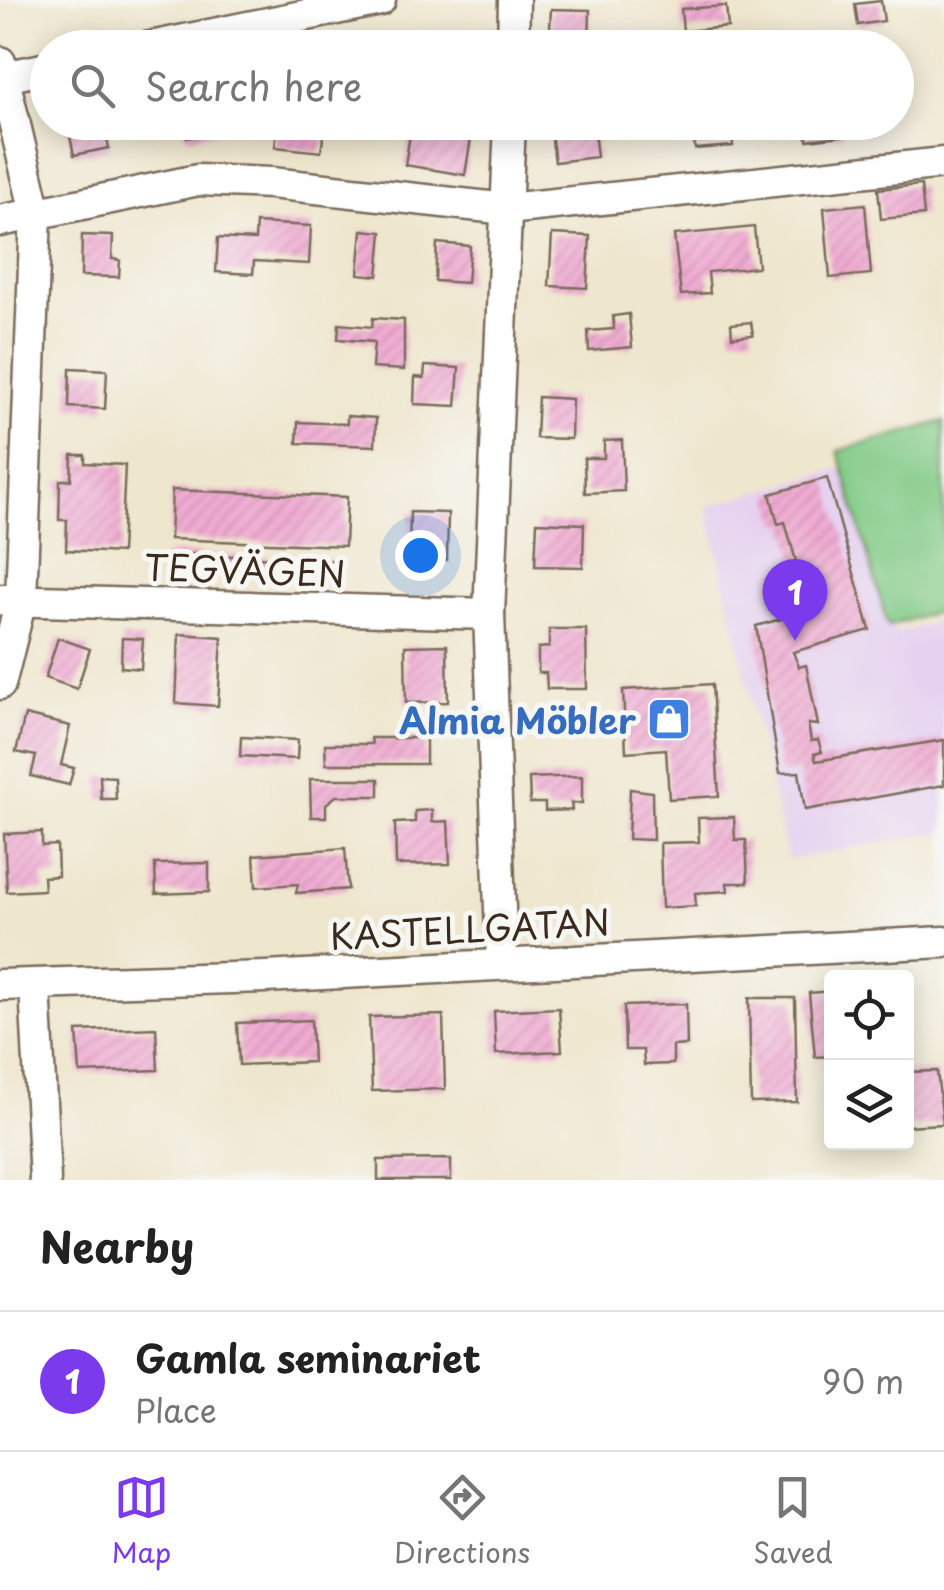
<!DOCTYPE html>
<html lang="en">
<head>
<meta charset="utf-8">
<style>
	:root { --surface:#fff; --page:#f2f2f2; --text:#222; --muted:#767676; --line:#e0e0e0; --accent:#7c3aed }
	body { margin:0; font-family:"Playpen Sans",sans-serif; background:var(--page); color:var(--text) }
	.controls { position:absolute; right:30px; bottom:30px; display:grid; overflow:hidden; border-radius:10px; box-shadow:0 5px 25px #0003 }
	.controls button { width:90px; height:90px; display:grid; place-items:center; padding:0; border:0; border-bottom:2px solid var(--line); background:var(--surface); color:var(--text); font:50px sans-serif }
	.you { position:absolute; left:420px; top:555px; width:35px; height:35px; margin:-25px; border:8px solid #fff; border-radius:50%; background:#1a73e8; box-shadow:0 0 0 15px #1a73e833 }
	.badge { display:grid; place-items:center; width:65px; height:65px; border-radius:50%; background:var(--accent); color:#fff; font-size:32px; font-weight:700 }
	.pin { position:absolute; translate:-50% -82px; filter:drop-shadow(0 2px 5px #0008) }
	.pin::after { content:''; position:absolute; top:52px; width:35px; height:30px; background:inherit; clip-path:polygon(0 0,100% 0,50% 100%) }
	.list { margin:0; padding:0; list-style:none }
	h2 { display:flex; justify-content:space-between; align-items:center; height:130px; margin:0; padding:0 40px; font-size:42px }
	h2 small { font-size:32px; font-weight:400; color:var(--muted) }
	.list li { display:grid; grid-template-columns:65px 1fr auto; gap:30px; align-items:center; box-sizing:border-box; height:140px; padding:0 40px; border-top:2px solid var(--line) }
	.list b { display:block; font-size:38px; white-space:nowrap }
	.list p { margin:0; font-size:32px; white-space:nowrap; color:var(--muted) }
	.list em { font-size:32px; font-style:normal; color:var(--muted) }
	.icon { flex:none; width:55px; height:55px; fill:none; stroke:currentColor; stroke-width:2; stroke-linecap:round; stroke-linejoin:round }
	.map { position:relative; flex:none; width:944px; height:1180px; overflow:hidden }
	.search { position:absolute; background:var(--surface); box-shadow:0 5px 25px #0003; left:30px; right:30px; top:30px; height:110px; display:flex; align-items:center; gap:25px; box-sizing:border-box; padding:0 35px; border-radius:55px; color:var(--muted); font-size:38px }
	.sheet { height:270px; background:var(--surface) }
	nav { display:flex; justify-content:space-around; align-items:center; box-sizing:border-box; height:140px; border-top:2px solid var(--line); background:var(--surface); font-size:28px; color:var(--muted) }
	nav a { display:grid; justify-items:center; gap:5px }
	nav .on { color:var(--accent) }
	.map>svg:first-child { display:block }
</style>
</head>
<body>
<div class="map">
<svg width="944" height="1180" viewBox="0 0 944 1180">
	<defs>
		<pattern id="building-hatch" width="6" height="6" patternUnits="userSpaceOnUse" patternTransform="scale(2.5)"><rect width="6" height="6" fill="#f0abd2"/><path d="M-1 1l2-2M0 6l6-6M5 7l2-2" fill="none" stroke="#cf93b4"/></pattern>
	</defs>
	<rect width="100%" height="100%" fill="#f6f6f2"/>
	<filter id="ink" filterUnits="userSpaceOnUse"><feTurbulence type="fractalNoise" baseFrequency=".01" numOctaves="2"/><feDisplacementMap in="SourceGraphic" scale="20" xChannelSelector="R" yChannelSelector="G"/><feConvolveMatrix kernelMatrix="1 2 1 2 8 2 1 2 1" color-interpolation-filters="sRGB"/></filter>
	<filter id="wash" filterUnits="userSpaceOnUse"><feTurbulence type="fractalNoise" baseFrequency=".0048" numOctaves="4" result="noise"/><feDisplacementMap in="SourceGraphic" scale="40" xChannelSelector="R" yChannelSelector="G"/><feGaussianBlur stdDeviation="2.25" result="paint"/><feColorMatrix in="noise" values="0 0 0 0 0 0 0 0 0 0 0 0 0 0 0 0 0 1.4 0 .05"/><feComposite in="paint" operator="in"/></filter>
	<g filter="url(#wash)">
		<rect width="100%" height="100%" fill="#efe6ce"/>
		<path fill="#e6d2f0" d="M841 468 895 634 944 619V831L788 860 707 506Z"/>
		<path fill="#82ca86" stroke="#5e7a52" stroke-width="2.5" d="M944 421V610L888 626 838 451Z"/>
		<g id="blocks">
			<g fill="url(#building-hatch)">
				<path d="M881 1 884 21 858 25 855 4Z"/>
				<path d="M726 6 728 27 683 31 681 9Z"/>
				<path d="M551 9 590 10 589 48H549Z"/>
				<path d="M67 122H104L109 148 74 155Z"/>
				<path d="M183 122H216L218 131 187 138Z"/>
				<path d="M278 122 325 125 321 152 275 147Z"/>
				<path d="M412 122 472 132 465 175 405 165Z"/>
				<path d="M565 122H593L597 157 555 162 550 126Z"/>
				<path d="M692 122H731L733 146 695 149Z"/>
				<path d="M805 122H841L843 136 807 140Z"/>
				<path d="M921 185 924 215 881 219 878 189Z"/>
				<path d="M865 204 871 274 830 278 824 208Z"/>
				<path d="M256 223 311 226 309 264 254 261 253 274 216 272 218 238 255 240Z"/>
				<path d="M754 227 758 267 708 272 710 293 681 295 674 235Z"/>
				<path d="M362 230 382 232 378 276 358 274Z"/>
				<path d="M552 234 590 236 587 288 549 286Z"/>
				<path d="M82 235 113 236 112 259 120 260 119 277 81 276Z"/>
				<path d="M437 243 470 246 467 283 435 281Z"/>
				<path d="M629 314 632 347 589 351 588 331 614 329 613 316Z"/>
				<path d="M373 318 404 320V370L372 368 374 342 338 339 339 324 372 327Z"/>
				<path d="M751 322 753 335 732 337 731 324Z"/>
				<path d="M425 366 459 368 456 406 414 404 415 377 424 378Z"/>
				<path d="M70 368 107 370 105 409 69 407Z"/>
				<path d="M538 397 572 399 571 439 536 438Z"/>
				<path d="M347 416 376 418 375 446 297 443 298 422 347 424Z"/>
				<path d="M622 440 624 491 585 493 584 458H604V441Z"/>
				<path d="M72 455H85V463L125 465 121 553 66 550 67 520H59L60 480H71Z"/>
				<path d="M827 478 870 630 793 652 799 667 806 665 818 725 808 724 811 741 818 740 822 752 814 754 816 761 944 740V785L805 810 799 772 780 773 756 626 810 611 785 522 778 524 770 494Z"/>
				<path d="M172 490 347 497 345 546 170 539Z"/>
				<path d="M410 512 448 513 447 560 409 558Z"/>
				<path d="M537 522 584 524 583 567 535 566Z"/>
				<path d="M168 553 338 561 337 577 167 569Z"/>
				<path d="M549 629H586L587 689H547L546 673H538V648L549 647Z"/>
				<path d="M179 634 222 637 218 706 176 703Z"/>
				<path d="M58 638 90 649 77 689 45 678Z"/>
				<path d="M122 638 143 639 141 669 121 667Z"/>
				<path d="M447 645 448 702 406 703 405 646Z"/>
				<path d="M712 684 719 796 669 799 666 749 626 752 623 690Z"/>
				<path d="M25 715 70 726 61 765 74 768 69 785 31 776 36 756 16 752Z"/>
				<path d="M241 737 298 740 297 759 240 756Z"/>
				<path d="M371 738H426V764H326L325 744H372Z"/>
				<path d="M100 776 115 777 116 799H101Z"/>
				<path d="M582 776V803H571L572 810 545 811V803H530L529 778Z"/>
				<path d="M310 779H379V796H336L326 804V817H311Z"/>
				<path d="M630 789 652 792 653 840 628 839Z"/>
				<path d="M432 810V822L448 821 450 864 396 865 395 823 415 822V811Z"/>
				<path d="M734 817 735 840H746L748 883H727L728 891 695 893 696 906 662 908 660 843 699 842 698 818Z"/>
				<path d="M42 832V846L57 845 58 876 43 877 44 890 7 892 4 834Z"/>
				<path d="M345 848 348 889 296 893 298 884 256 887 254 855Z"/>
				<path d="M209 863V892L156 894 155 864Z"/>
				<path d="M832 991V1056L815 1057 809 993Z"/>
				<path d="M749 998H795L797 1102 751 1103Z"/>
				<path d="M686 1004 687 1045 673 1046V1064L644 1065 643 1050H625L624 1006Z"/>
				<path d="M559 1008 562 1051 496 1054 494 1011Z"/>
				<path d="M443 1015 445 1089 372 1091 369 1017Z"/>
				<path d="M311 1020 313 1062 239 1065 237 1023Z"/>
				<path d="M156 1028 158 1070 80 1073 77 1031Z"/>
				<path d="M937 1071 943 1124 906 1126V1072Z"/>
				<path d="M451 1159V1180H378V1160Z"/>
			</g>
		</g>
	</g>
	<g filter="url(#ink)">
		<use href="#blocks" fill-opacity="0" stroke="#7a6c5c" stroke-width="2.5"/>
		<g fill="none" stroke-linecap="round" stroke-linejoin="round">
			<g stroke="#7a6c5c" stroke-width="35">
				<g id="minor">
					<path d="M146 48 380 0"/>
					<path d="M513 48 514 0"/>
					<path d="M0 62 36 213 21 600 0 684"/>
					<path d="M4 77 48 68"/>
					<path d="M0 221 198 180 271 183 507 209 944 163"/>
					<path d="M3 600 489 614"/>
					<path d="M502 963 489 614 510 122"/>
					<path d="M0 985 265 977 944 942"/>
					<path d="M35 986 45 1180"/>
				</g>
			</g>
			<use href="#minor" stroke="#fff" stroke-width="30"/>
		</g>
	</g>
	<defs>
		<g id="shop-square" transform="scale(2.25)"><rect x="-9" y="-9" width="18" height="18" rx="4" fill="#3f7fe0" stroke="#f6f6f2"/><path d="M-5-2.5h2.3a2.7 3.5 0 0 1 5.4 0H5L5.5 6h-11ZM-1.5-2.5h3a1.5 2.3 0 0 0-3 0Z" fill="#fff"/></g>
	</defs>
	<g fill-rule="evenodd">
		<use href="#shop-square" x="669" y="719"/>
	</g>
	<g text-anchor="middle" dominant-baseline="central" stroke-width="10" stroke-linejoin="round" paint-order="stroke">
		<g font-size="35" fill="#3b2a1e" stroke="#f6f6f2">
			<text transform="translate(245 569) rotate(2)">TEGVÄGEN</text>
			<text transform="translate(470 928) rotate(-3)">KASTELLGATAN</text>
		</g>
		<g font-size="35" font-weight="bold" fill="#366cbe" stroke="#f6f6f2" text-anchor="end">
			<text x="636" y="719">Almia Möbler</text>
		</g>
	</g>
</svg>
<div class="controls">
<button><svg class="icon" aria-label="locate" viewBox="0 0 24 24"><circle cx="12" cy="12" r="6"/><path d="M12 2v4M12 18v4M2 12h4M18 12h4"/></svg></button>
<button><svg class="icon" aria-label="layers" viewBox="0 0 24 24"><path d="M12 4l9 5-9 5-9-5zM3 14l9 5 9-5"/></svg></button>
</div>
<div class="you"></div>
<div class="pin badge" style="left:795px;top:641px">1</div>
<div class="search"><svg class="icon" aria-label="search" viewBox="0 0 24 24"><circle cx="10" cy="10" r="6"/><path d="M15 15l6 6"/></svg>Search here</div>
</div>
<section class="sheet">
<h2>Nearby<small></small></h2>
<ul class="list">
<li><span class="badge">1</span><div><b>Gamla seminariet</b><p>Place</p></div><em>90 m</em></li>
</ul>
</section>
<nav>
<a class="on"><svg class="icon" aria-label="map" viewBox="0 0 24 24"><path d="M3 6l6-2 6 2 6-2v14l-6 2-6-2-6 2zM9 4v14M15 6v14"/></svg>Map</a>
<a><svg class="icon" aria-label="directions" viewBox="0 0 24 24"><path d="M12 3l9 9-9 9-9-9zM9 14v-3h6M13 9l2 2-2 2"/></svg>Directions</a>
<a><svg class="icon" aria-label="saved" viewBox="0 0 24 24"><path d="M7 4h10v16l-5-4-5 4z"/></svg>Saved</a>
</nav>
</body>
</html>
